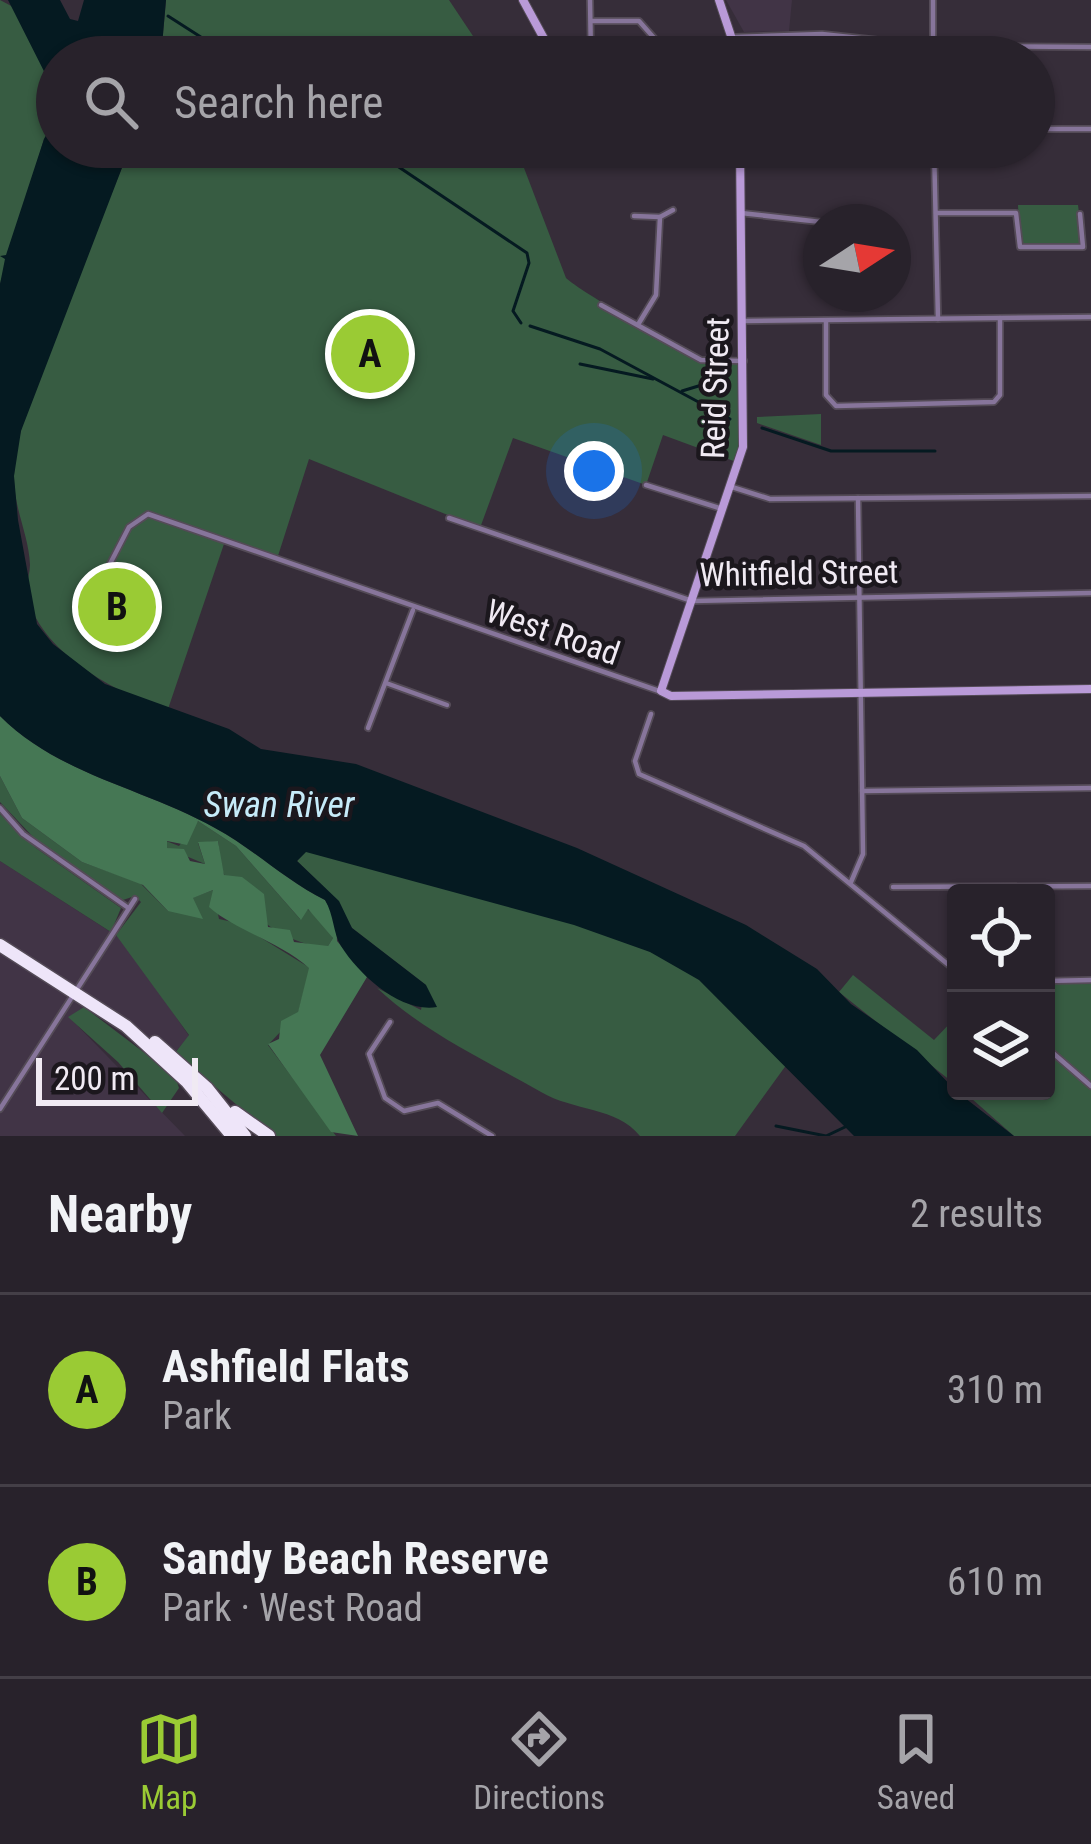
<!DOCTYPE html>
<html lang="en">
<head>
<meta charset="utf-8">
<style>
	:root { --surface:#28222b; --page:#342f37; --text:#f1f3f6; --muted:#a5a4a9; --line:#443f47; --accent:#9acb34 }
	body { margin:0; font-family:"Roboto Condensed",sans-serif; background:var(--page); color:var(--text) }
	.controls { position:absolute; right:36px; bottom:36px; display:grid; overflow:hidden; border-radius:12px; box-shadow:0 3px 9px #0004 }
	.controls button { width:108px; height:108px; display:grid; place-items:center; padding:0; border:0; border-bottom:3px solid var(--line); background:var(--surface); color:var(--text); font:60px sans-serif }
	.compass { position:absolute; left:803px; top:204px; width:108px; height:108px; border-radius:50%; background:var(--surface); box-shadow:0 3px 9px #0004; rotate:78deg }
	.scale { position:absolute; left:36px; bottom:30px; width:162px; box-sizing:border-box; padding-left:12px; border:6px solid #f0eaf3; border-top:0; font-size:33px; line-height:42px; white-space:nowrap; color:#f0eaf3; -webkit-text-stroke:9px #1b171d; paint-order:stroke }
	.you { position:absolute; left:594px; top:471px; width:42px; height:42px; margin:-30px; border:9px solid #fff; border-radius:50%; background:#1a73e8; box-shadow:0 0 0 18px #1a73e833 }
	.badge { display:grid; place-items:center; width:78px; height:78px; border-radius:50%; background:var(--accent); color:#111; font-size:39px; font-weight:700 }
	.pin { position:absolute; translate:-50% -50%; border:6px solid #fff; box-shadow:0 3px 12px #0006 }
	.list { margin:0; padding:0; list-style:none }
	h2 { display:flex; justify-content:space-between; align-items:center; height:156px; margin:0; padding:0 48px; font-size:51px }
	h2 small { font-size:39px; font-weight:400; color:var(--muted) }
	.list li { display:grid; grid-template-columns:78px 1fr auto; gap:36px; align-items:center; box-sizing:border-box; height:192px; padding:0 48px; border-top:3px solid var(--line) }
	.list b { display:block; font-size:45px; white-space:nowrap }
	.list p { margin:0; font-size:39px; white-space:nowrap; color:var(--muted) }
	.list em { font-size:39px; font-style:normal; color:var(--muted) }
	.icon { flex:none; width:66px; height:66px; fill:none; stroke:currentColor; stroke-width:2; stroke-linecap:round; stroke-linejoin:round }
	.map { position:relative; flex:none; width:1091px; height:1136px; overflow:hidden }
	.search { position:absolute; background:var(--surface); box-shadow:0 3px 9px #0004; left:36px; right:36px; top:36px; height:132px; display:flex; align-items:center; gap:30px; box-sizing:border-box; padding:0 42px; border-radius:66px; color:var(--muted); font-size:45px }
	.sheet { height:540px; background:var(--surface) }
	nav { display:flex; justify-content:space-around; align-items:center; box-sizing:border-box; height:168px; border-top:3px solid var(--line); background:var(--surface); font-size:33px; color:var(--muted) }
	nav a { display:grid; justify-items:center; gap:6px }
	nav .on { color:var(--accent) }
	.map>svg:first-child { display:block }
</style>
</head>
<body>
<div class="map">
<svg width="1091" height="1136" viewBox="0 0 1091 1136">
	<rect width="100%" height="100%" fill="#362d39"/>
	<g fill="#413446">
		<path d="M726 0H792L789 31 744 32Z"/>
		<path d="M0 861 123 940 189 1036 166 1063 84 1007 69 1017 185 1136H0Z"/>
	</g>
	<g fill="#375c42">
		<path d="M0 0 15 8 57 97V117L44 139 0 284Z"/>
		<path d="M166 0H449L487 57H161Z"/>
		<path d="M130 147H516L566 278C578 290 690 356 705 358 717 360 731 359 744 359L739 463 663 435 646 485 513 438 480 528 309 459 277 559 225 541 168 709C117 695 36 650 27 592 26 583 30 574 30 565 29 535 13 507 14 475 19 386 97 236 130 147Z"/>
		<path d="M1018 205H1078L1083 247H1020Z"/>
		<path d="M821 414V445L757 423V417Z"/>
		<path d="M0 776 22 818 82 862 140 883 168 911 195 904 192 898 213 890 219 919 237 923 310 968 298 1013 268 1045 336 1136H274L175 1053 189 1035 116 935 141 902 135 896 120 901 35 839 0 802Z"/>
		<path d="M0 814 36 848 121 908 111 932 0 861Z"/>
		<path d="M198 821 236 846 300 919 307 909 325 923 333 938 328 946C287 948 239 909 222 870 219 862 220 850 218 841L198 843 205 864 167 848 166 841 179 846Z"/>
		<path d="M306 851C410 882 620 919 701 981 732 1005 759 1037 787 1064L735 1136H640C617 1107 573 1111 541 1092 485 1060 425 1033 377 988L421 1010 426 985 352 928 326 889 297 861Z"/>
		<path d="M853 975 934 1040 956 1017V1085L839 992Z"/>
		<path d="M1091 980V1136H1014L963 1091H1046V981Z"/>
		<path d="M84 1007 175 1076 179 1088 162 1113 118 1062 68 1017Z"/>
	</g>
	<path fill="#457754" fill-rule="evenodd" d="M0 716C59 775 144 788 215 828 254 849 286 881 325 900L336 919 337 941 367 977 320 1055 358 1136 331 1132 268 1044 279 1039 281 1021 298 1012 309 968C279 941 236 931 209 907L213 890 193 898 203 919 168 911 143 885 82 862 22 818 0 776ZM198 821 236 846 301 920 308 909 333 938 328 946 294 942 290 930 268 927 264 894 242 877 224 875 218 841 198 842 205 864 190 861 184 849 167 848V841L187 845Z"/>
	<g fill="#051a21">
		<path d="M8 0H60L70 19 78 21 84 0H166L161 57H57V97Z"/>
		<path d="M57 117V147H130L21 431 14 476 18 520 37 624 53 644 105 684 229 729 261 749 356 764 577 848 746 925 817 969 851 1004 917 1050 956 1091 1014 1136H854L699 980 650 952 574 925 306 852 297 861 339 901 352 928 426 985 437 1007C401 1013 360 976 341 946 333 933 334 915 325 900 286 881 254 849 215 828 144 788 59 775 0 716V284L5 259 0 256 6 255 44 139Z"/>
	</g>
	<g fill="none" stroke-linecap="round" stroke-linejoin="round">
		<g stroke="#051a21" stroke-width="3">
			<path d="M168 16 232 57"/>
			<path d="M369 147 527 253 529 263 513 311 521 323"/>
			<path d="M530 326 600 349 730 419"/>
			<path d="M580 364 653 379"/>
			<path d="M682 391 705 384 723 387"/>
			<path d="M762 428 831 451H935"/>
			<path d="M776 1126 826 1136 845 1127"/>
		</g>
		<g stroke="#544b57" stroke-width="8">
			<g id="street">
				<path d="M590 0 591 57"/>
				<path d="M933 0V57"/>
				<path d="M591 21H639L662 47"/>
				<path d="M735 37 822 34 933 46 1091 47"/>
				<path d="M1034 129H1091"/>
				<path d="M934 147 938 319"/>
				<path d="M741 213 821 222"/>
				<path d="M936 213H1016L1020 247H1083L1080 214"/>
				<path d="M634 216 660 217"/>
				<path d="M829 222 868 221"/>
				<path d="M601 305 701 360 744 361"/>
				<path d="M743 321 1091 317"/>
				<path d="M826 321V395L836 406 994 402 1000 395V318"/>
				<path d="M639 323 656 295 660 217 673 210"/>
				<path d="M646 485 719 508"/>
				<path d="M732 487 770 499 1091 496"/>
				<path d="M449 518 692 601 1091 593"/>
				<path d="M80 622 129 527 148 514 659 691"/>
				<path d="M386 683 447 705"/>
				<path d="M651 714 635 761 639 774 804 846 956 971"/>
				<path d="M368 728 413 610"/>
				<path d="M862 791 1091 788"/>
				<path d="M0 808 23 834 127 907"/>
				<path d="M851 882 863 854 858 498"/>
				<path d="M893 887 1091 886"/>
				<path d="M1046 981 1091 980"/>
				<path d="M390 1022 369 1054 385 1098 404 1111 438 1103 492 1136"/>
				<path d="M1046 1047 1091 1086"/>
				<path d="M0 1109 135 899"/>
			</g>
		</g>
		<g stroke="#544b57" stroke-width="10">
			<g id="secondary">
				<path d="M523 0 554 57"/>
				<path d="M719 0 738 57"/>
				<path d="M740 147 743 447 661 691 671 696 1091 689"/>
			</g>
		</g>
		<g stroke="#544b57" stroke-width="15">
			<g id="highway">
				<path d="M0 945 126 1026 186 1081 232 1136"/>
				<path d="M155 1042 207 1088 245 1136"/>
				<path d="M235 1112 269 1136"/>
			</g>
		</g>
		<use href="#street" stroke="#87759b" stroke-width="4.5"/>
		<use href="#secondary" stroke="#b99ad8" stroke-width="8"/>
		<use href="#highway" stroke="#eee5f9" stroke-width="12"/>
	</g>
	<g text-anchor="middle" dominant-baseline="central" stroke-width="9" stroke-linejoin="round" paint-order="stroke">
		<g font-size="33" fill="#f0eaf3" stroke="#1b171d">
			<text transform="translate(715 388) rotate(-88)">Reid Street</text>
			<text transform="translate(799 573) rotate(-1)">Whitfield Street</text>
			<text transform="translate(553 632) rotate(19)">West Road</text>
		</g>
		<g font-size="36" font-style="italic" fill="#c6ebf9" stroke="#1b171d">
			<text x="279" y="805">Swan River</text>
		</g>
	</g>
</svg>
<div class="controls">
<button><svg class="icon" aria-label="locate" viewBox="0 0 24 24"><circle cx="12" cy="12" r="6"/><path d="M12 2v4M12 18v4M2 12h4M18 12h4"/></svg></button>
<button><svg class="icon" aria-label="layers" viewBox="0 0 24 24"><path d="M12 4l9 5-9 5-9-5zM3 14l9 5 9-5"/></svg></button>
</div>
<svg class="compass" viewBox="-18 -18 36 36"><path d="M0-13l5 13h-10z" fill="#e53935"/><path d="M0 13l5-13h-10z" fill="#a5a4a9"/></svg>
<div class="scale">200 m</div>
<div class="you"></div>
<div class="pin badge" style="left:370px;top:354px">A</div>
<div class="pin badge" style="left:117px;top:607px">B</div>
<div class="search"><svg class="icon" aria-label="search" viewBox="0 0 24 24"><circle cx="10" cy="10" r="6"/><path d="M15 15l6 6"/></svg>Search here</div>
</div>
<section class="sheet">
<h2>Nearby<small>2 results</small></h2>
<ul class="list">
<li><span class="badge">A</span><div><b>Ashfield Flats</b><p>Park</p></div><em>310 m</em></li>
<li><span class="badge">B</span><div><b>Sandy Beach Reserve</b><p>Park · West Road</p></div><em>610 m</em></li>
</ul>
</section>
<nav>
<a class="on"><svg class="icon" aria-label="map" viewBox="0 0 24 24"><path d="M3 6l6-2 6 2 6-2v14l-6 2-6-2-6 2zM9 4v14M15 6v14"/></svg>Map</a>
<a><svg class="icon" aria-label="directions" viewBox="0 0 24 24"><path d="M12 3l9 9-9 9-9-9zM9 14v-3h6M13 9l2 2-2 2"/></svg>Directions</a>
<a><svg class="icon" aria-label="saved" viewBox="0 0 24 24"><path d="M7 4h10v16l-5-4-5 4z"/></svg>Saved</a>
</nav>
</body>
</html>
